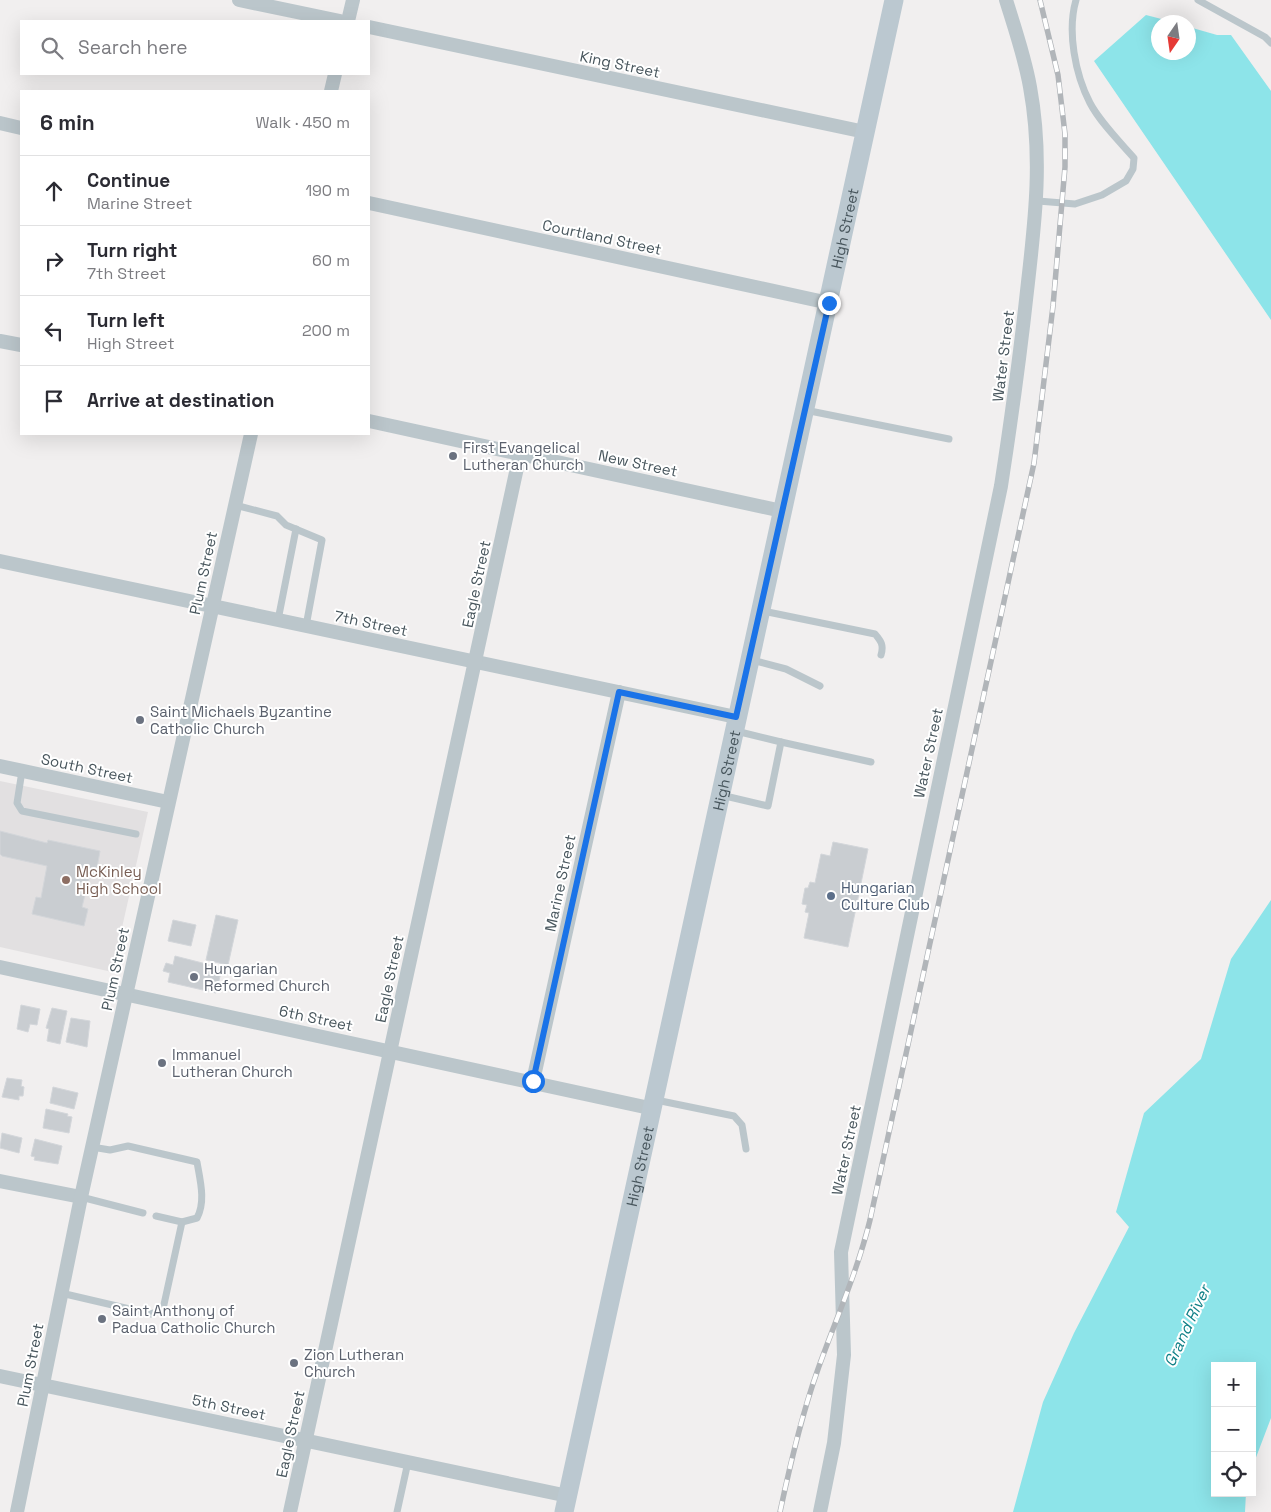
<!DOCTYPE html>
<html lang="en">
<head>
<meta charset="utf-8">
<style>
	:root { --surface:#fff; --page:#f7f7f7; --text:#2b2b33; --muted:#7c7c81; --line:#e1e1e2 }
	body { margin:0; font-family:"Space Grotesk",sans-serif; background:var(--page); color:var(--text) }
	.controls { position:absolute; right:15px; bottom:15px; display:grid; overflow:hidden; border-radius:0px; box-shadow:0 5px 20px #0002 }
	.controls button { width:45px; height:45px; display:grid; place-items:center; padding:0; border:0; border-bottom:1px solid var(--line); background:var(--surface); color:var(--text); font:25px sans-serif }
	.compass { position:absolute; left:1151px; top:15px; width:45px; height:45px; border-radius:50%; background:var(--surface); box-shadow:0 5px 20px #0002; rotate:193deg }
	.stop { position:absolute; width:15px; height:15px; margin:-11px; border:4px solid #1a73e8; border-radius:50%; background:#fff }
	.stop.end { background:#1a73e8; border-color:#fff; box-shadow:0 1px 5px #0008 }
	.list { margin:0; padding:0; list-style:none }
	h2 { display:flex; justify-content:space-between; align-items:center; height:65px; margin:0; padding:0 20px; font-size:21px }
	h2 small { font-size:16px; font-weight:400; color:var(--muted) }
	.list li { display:grid; grid-template-columns:32px 1fr auto; gap:15px; align-items:center; box-sizing:border-box; height:70px; padding:0 20px; border-top:1px solid var(--line) }
	.list b { display:block; font-size:19px; white-space:nowrap }
	.list p { margin:0; font-size:16px; white-space:nowrap; color:var(--muted) }
	.list em { font-size:16px; font-style:normal; color:var(--muted) }
	.icon { flex:none; width:28px; height:28px; fill:none; stroke:currentColor; stroke-width:2; stroke-linecap:round; stroke-linejoin:round }
	.map { position:relative; flex:none; width:1271px; height:1512px; overflow:hidden }
	.search { position:absolute; background:var(--surface); box-shadow:0 5px 20px #0002; left:20px; top:20px; width:350px; height:55px; display:flex; align-items:center; gap:12px; box-sizing:border-box; padding:0 18px; border-radius:0px; color:var(--muted); font-size:19px }
	.panel { position:absolute; background:var(--surface); box-shadow:0 5px 20px #0002; left:20px; top:90px; width:350px; height:345px; border-radius:0px }
	.map>svg:first-child { display:block }
</style>
</head>
<body>
<div class="map">
<svg width="1271" height="1512" viewBox="0 0 1271 1512">
	<rect width="100%" height="100%" fill="#f1efef"/>
	<path fill="#e2e0e1" d="M0 781 148 812 112 972 0 947Z"/>
	<g fill="#8de4e9">
		<path d="M1146 15 1173 22H1158V52H1188L1189 27 1217 35H1231L1271 91V320L1094 61Z"/>
		<path d="M1271 900V1418L1252 1468V1366H1215V1493H1246L1245 1512H1013L1043 1402 1074 1333 1129 1227 1116 1212 1144 1113 1201 1059 1231 959Z"/>
	</g>
	<g fill="#c9cdd1" stroke="#d3d6da">
		<path d="M0 831 47 843 48 840 100 851 97 868 92 867 82 907 88 909 84 926 32 914 36 897 41 898 47 866 2 856 0 854Z"/>
		<path d="M833 842 868 849 848 947 804 938 809 913 805 912 807 905 802 904 805 888H808L810 882 815 883 821 854 830 856Z"/>
		<path d="M216 915 238 920 228 965 206 960Z"/>
		<path d="M173 920 196 925 191 946 168 941Z"/>
		<path d="M175 956 222 968 216 993 168 982 170 973 163 971 166 963 173 965Z"/>
		<path d="M21 1005 40 1009 37 1025 30 1024 28 1032 17 1029Z"/>
		<path d="M52 1008 67 1011 60 1044 47 1041 49 1029 46 1028Z"/>
		<path d="M71 1018 90 1021 87 1047 66 1042Z"/>
		<path d="M7 1078 22 1080 21 1086 24 1087 23 1096H19V1100L2 1097Z"/>
		<path d="M53 1087 78 1093 74 1109 50 1103Z"/>
		<path d="M46 1109 68 1114 67 1116 72 1117 69 1133 43 1128Z"/>
		<path d="M2 1133 22 1138 19 1153 0 1148Z"/>
		<path d="M35 1139 62 1146 58 1164 34 1160 35 1157 31 1156Z"/>
	</g>
	<g fill="none" stroke-linecap="round" stroke-linejoin="round">
		<g stroke="#bbc6cb" stroke-width="7">
			<path d="M1198 0 1265 37 1271 43"/>
			<path d="M1038 201 1075 204 1102 195 1126 181 1133 169 1134 158C1119 141 1100 122 1090 103 1075 74 1067 31 1076 0"/>
			<path d="M805 410 949 439"/>
			<path d="M235 505 277 516 286 525 322 540 306 626"/>
			<path d="M763 611 875 634C881 641 884 645 881 655"/>
			<path d="M278 620 296 529"/>
			<path d="M752 660 786 669 820 686"/>
			<path d="M781 742 871 762"/>
			<path d="M22 771 17 803 22 811 136 834"/>
			<path d="M721 795 768 806 781 742 736 731"/>
			<path d="M656 1100 734 1116 742 1125 746 1149"/>
			<path d="M92 1147 110 1150 128 1146 197 1162C200 1180 206 1201 197 1218L182 1222"/>
			<path d="M81 1197 143 1213"/>
			<path d="M61 1293 151 1314 163 1309 182 1222 156 1216"/>
			<path d="M397 1512 408 1462"/>
		</g>
		<g stroke="#bbc6cb" stroke-width="14">
			<path d="M239 0 340 21"/>
			<path d="M348 21 353 0"/>
			<path d="M369 27 865 132"/>
			<path d="M331 91 335 74"/>
			<path d="M0 123 21 128"/>
			<path d="M369 203 829 303"/>
			<path d="M0 341 21 345"/>
			<path d="M369 421 782 511"/>
			<path d="M0 561 736 717"/>
			<path d="M0 766 168 802"/>
			<path d="M0 967 654 1109"/>
			<path d="M533 1081 619 692"/>
			<path d="M0 1181 81 1197"/>
			<path d="M0 1376 568 1496"/>
			<path d="M17 1512 81 1197 251 434"/>
			<path d="M290 1512 520 454"/>
			<path d="M820 1512 834 1443 844 1355 841 1252 1001 486C1011 421 1020 356 1027 291 1035 221 1043 158 1030 87 1025 58 1015 29 1006 0"/>
		</g>
		<path stroke="#bbc8d0" stroke-width="19" id="s1" d="M564 1512 894 0"/>
		<g stroke="#b1b5b9" stroke-width="5.5">
			<path id="rail" d="M780 1512C790 1465 801 1417 817 1372 835 1321 857 1273 870 1220L1034 463 1053 306 1065 167V134L1058 75 1040 0"/>
		</g>
		<use href="#rail" stroke="#fff" stroke-width="4" stroke-dasharray="11" stroke-linecap="butt"/>
	</g>
	<g fill="none" stroke-linecap="round" stroke-linejoin="round">
		<path stroke="#1a73e8" stroke-width="6" d="M533 1081 619 692 736 717 829 303"/>
	</g>
	<g fill="#6b7280" stroke="#fff" stroke-width="2">
		<circle cx="453" cy="456" r="5"/>
		<circle cx="140" cy="720" r="5"/>
		<circle cx="194" cy="977" r="5"/>
		<circle cx="162" cy="1063" r="5"/>
		<circle cx="102" cy="1319" r="5"/>
		<circle cx="294" cy="1363" r="5"/>
	</g>
	<circle fill="#8d6e63" stroke="#fff" stroke-width="2" cx="66" cy="880" r="5"/>
	<circle fill="#5c6f8a" stroke="#fff" stroke-width="2" cx="831" cy="896" r="5"/>
	<g text-anchor="middle" dominant-baseline="central" stroke-width="4" stroke-linejoin="round" paint-order="stroke">
		<g font-size="15" fill="#47555c" stroke="#fff">
			<text transform="translate(620 64) rotate(12)">King Street</text>
			<text stroke="none"><textPath href="#s1" startOffset="1314">High Street</textPath></text>
			<text transform="translate(602 237) rotate(12)">Courtland Street</text>
			<text transform="translate(1003 356) rotate(-83)">Water Street</text>
			<text transform="translate(638 463) rotate(12)">New Street</text>
			<text transform="translate(203 573) rotate(-78)">Plum Street</text>
			<text transform="translate(476 584) rotate(-78)">Eagle Street</text>
			<text transform="translate(371 623) rotate(12)">7th Street</text>
			<text transform="translate(928 753) rotate(-78)">Water Street</text>
			<text transform="translate(87 768) rotate(12)">South Street</text>
			<text stroke="none"><textPath href="#s1" startOffset="759">High Street</textPath></text>
			<text transform="translate(560 883) rotate(-78)">Marine Street</text>
			<text transform="translate(115 969) rotate(-78)">Plum Street</text>
			<text transform="translate(389 979) rotate(-78)">Eagle Street</text>
			<text transform="translate(316 1018) rotate(12)">6th Street</text>
			<text transform="translate(846 1150) rotate(-78)">Water Street</text>
			<text stroke="none"><textPath href="#s1" startOffset="354">High Street</textPath></text>
			<text transform="translate(30 1365) rotate(-79)">Plum Street</text>
			<text transform="translate(229 1407) rotate(12)">5th Street</text>
			<text transform="translate(290 1434) rotate(-78)">Eagle Street</text>
		</g>
		<g font-size="15" fill="#5b616d" stroke="#fff" text-anchor="start">
			<text x="463" y="447">First Evangelical<tspan x="463" dy="17">Lutheran Church</tspan></text>
			<text x="150" y="711">Saint Michaels Byzantine<tspan x="150" dy="17">Catholic Church</tspan></text>
			<text x="204" y="968">Hungarian<tspan x="204" dy="17">Reformed Church</tspan></text>
			<text x="172" y="1054">Immanuel<tspan x="172" dy="17">Lutheran Church</tspan></text>
			<text x="112" y="1310">Saint Anthony of<tspan x="112" dy="17">Padua Catholic Church</tspan></text>
			<text x="304" y="1354">Zion Lutheran<tspan x="304" dy="17">Church</tspan></text>
		</g>
		<g font-size="15" fill="#785e54" stroke="#fff" text-anchor="start">
			<text x="76" y="871">McKinley<tspan x="76" dy="17">High School</tspan></text>
		</g>
		<g font-size="15" fill="#4e5e75" stroke="#fff" text-anchor="start">
			<text x="841" y="887">Hungarian<tspan x="841" dy="17">Culture Club</tspan></text>
		</g>
		<g font-size="16" font-style="italic" fill="#118188" stroke="#fff">
			<text transform="translate(1187 1326) rotate(-65)">Grand River</text>
		</g>
	</g>
</svg>
<div class="controls">
<button>+</button>
<button>−</button>
<button><svg class="icon" aria-label="locate" viewBox="0 0 24 24"><circle cx="12" cy="12" r="6"/><path d="M12 2v4M12 18v4M2 12h4M18 12h4"/></svg></button>
</div>
<svg class="compass" viewBox="-18 -18 36 36"><path d="M0-13l5 13h-10z" fill="#e53935"/><path d="M0 13l5-13h-10z" fill="#7c7c81"/></svg>
<div class="stop" style="left:533px;top:1081px"></div>
<div class="stop end" style="left:829px;top:303px"></div>
<div class="search"><svg class="icon" aria-label="search" viewBox="0 0 24 24"><circle cx="10" cy="10" r="6"/><path d="M15 15l6 6"/></svg>Search here</div>
<section class="panel">
<h2>6 min<small>Walk · 450 m</small></h2>
<ul class="list">
<li><svg class="icon" aria-label="ahead" viewBox="0 0 24 24"><path d="M12 20V5M6 11l6-6 6 6"/></svg><div><b>Continue</b><p>Marine Street</p></div><em>190 m</em></li>
<li><svg class="icon" aria-label="right" viewBox="0 0 24 24"><path d="M7 20v-9h11M14 6l5 5-5 5"/></svg><div><b>Turn right</b><p>7th Street</p></div><em>60 m</em></li>
<li><svg class="icon" aria-label="left" viewBox="0 0 24 24"><path d="M17 20v-9H6M10 6l-5 5 5 5"/></svg><div><b>Turn left</b><p>High Street</p></div><em>200 m</em></li>
<li><svg class="icon" aria-label="arrive" viewBox="0 0 24 24"><path d="M6 21V4h12l-3 4 3 4H6"/></svg><div><b>Arrive at destination</b></div></li>
</ul>
</section>
</div>
</body>
</html>
